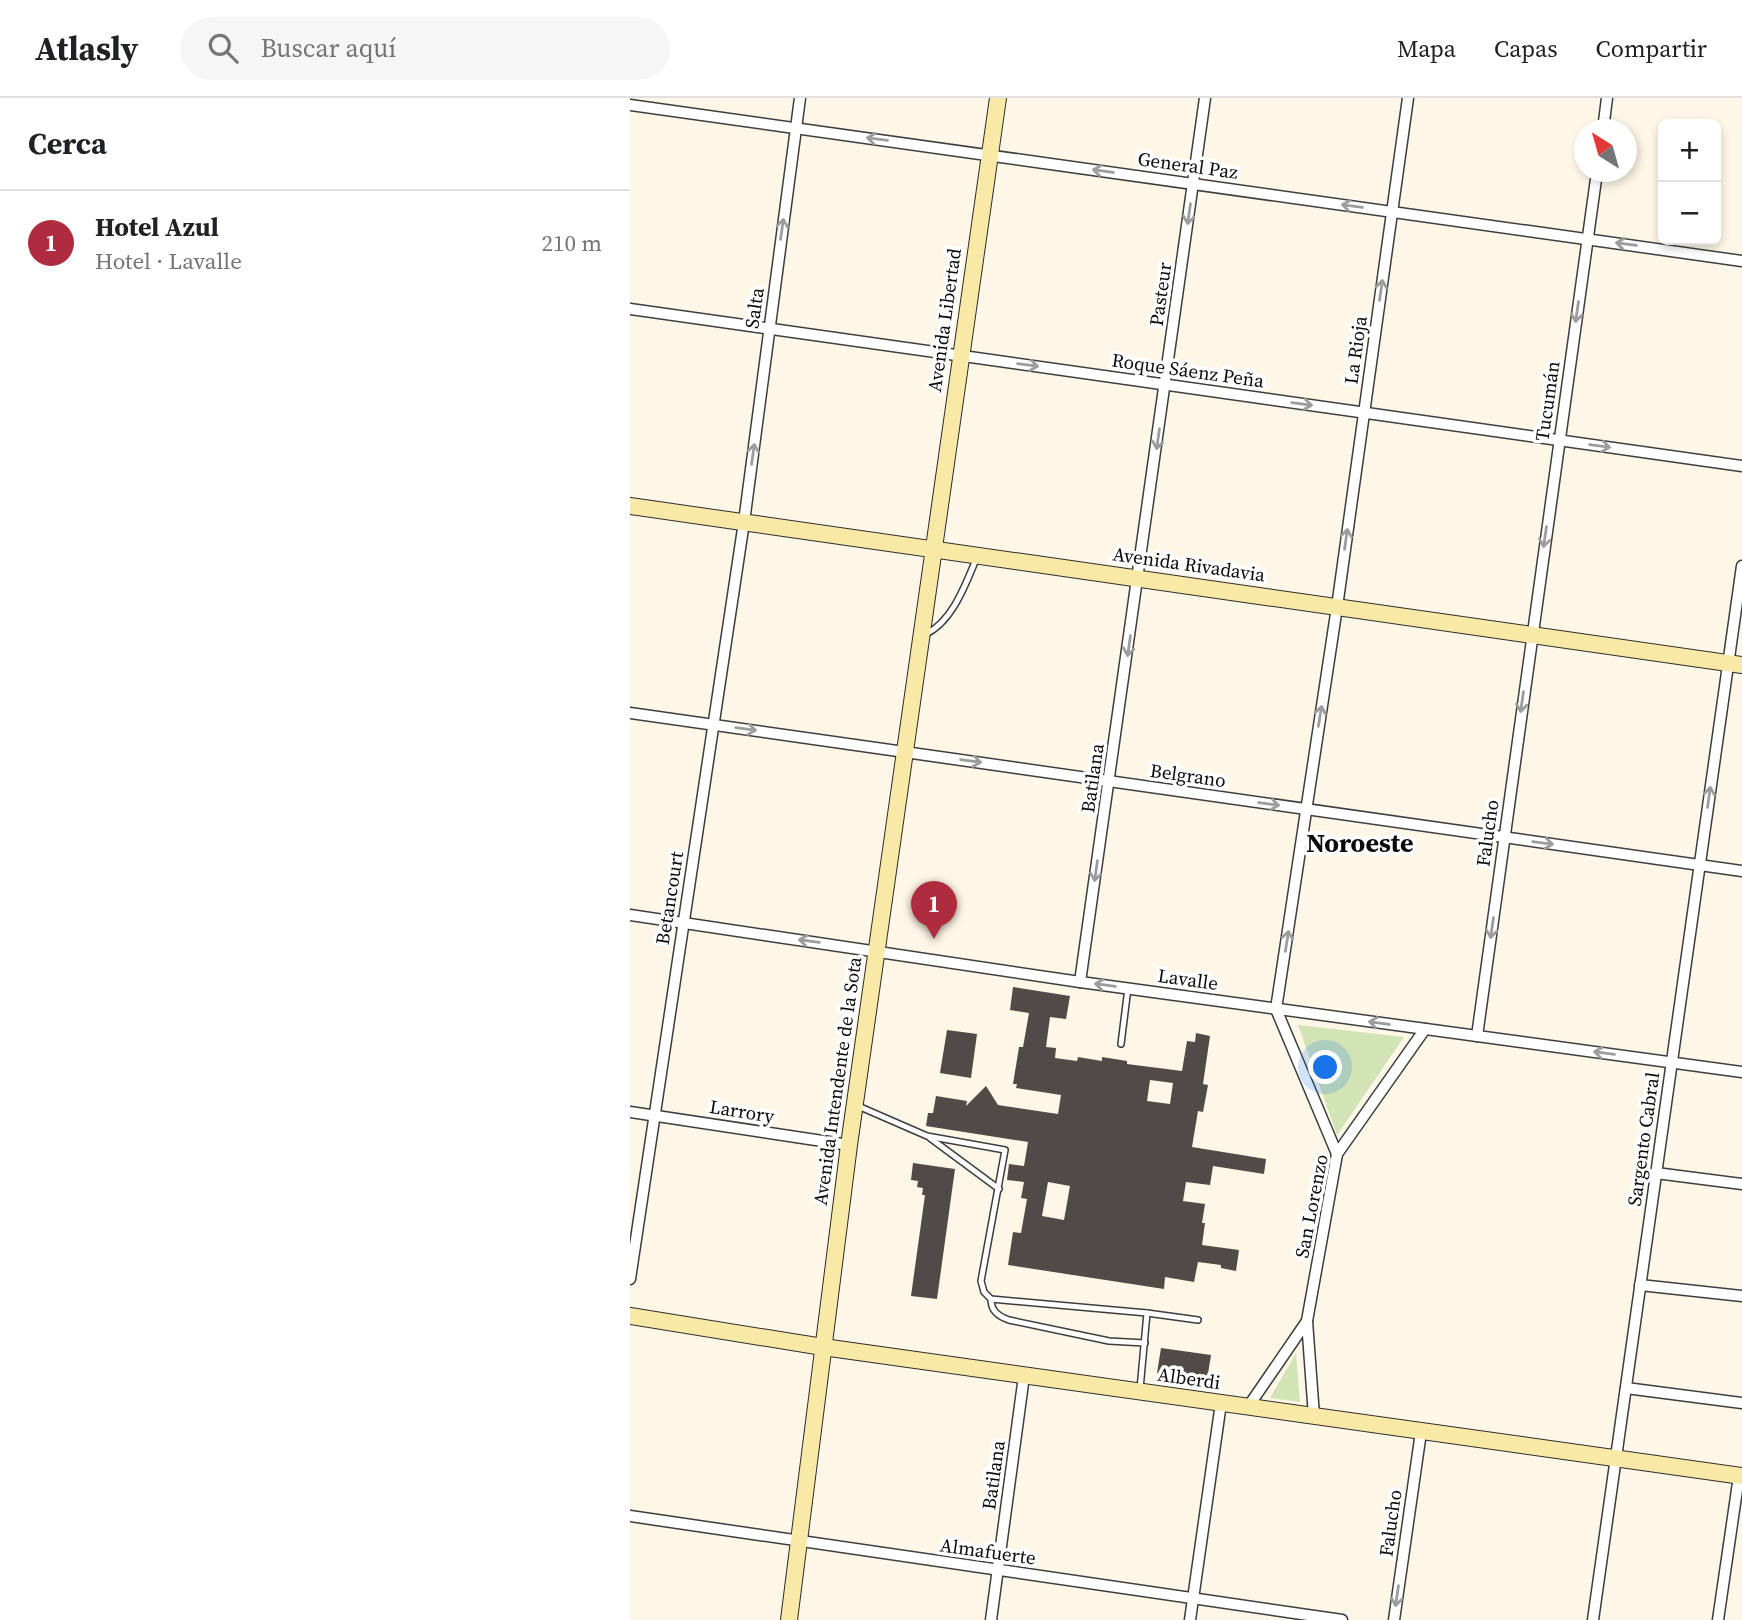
<!DOCTYPE html>
<html lang="es">
<head>
<meta charset="utf-8">
<style>
	:root { --surface:#fff; --page:#f6f6f6; --text:#202124; --muted:#757577; --line:#e0e0e0; --accent:#af2c3e }
	body { margin:0; font-family:"Source Serif 4",serif; background:var(--page); color:var(--text) }
	.controls { position:absolute; right:21px; top:21px; display:grid; overflow:hidden; border-radius:10px; box-shadow:0 4px 10px #0003 }
	.controls button { width:63px; height:63px; display:grid; place-items:center; padding:0; border:0; border-bottom:2px solid var(--line); background:var(--surface); color:var(--text); font:35px sans-serif }
	.compass { position:absolute; left:944px; top:21px; width:63px; height:63px; border-radius:50%; background:var(--surface); box-shadow:0 4px 10px #0003; rotate:323deg }
	.you { position:absolute; left:696px; top:970px; width:24px; height:24px; margin:-18px; border:5px solid #fff; border-radius:50%; background:#1a73e8; box-shadow:0 0 0 10px #1a73e833 }
	.badge { display:grid; place-items:center; width:46px; height:46px; border-radius:50%; background:var(--accent); color:#fff; font-size:23px; font-weight:700 }
	.pin { position:absolute; translate:-50% -58px; filter:drop-shadow(0 2px 4px #0008) }
	.pin::after { content:''; position:absolute; top:37px; width:24px; height:21px; background:inherit; clip-path:polygon(0 0,100% 0,50% 100%) }
	.list { margin:0; padding:0; list-style:none }
	h2 { display:flex; justify-content:space-between; align-items:center; height:91px; margin:0; padding:0 28px; font-size:30px }
	h2 small { font-size:23px; font-weight:400; color:var(--muted) }
	.list li { display:grid; grid-template-columns:46px 1fr auto; gap:21px; align-items:center; box-sizing:border-box; height:105px; padding:0 28px; border-top:2px solid var(--line) }
	.list b { display:block; font-size:26px; white-space:nowrap }
	.list p { margin:0; font-size:23px; white-space:nowrap; color:var(--muted) }
	.list em { font-size:23px; font-style:normal; color:var(--muted) }
	.icon { flex:none; width:38px; height:38px; fill:none; stroke:currentColor; stroke-width:2; stroke-linecap:round; stroke-linejoin:round }
	.map { position:relative; flex:none; width:1112px; height:1522px; overflow:hidden }
	header { display:flex; align-items:center; gap:42px; box-sizing:border-box; height:98px; padding:0 35px; background:var(--surface); border-bottom:2px solid var(--line) }
	header strong { font-size:33px }
	nav { display:flex; gap:38px; margin-inline-start:auto; font-size:24px }
	.search { width:490px; height:63px; background:var(--page); display:flex; align-items:center; gap:18px; box-sizing:border-box; padding:0 24px; border-radius:38px; color:var(--muted); font-size:26px }
	main { display:flex }
	aside { flex:1; background:var(--surface) }
	.map>svg:first-child { display:block }
</style>
</head>
<body>
<header>
<strong>Atlasly</strong>
<div class="search"><svg class="icon" aria-label="search" viewBox="0 0 24 24"><circle cx="10" cy="10" r="6"/><path d="M15 15l6 6"/></svg>Buscar aquí</div>
<nav><a>Mapa</a><a>Capas</a><a>Compartir</a></nav>
</header>
<main>
<aside>
<h2>Cerca<small></small></h2>
<ul class="list">
<li><span class="badge">1</span><div><b>Hotel Azul</b><p>Hotel · Lavalle</p></div><em>210 m</em></li>
</ul>
</aside>
<div class="map">
<svg width="1112" height="1522" viewBox="0 0 1112 1522">
	<rect width="100%" height="100%" fill="#fef7e8"/>
	<g fill="#d2e4b5">
		<path d="M668 927 774 939 707 1037Z"/>
		<path d="M666 1255 670 1304 640 1300Z"/>
	</g>
	<g fill="#514a47" fill-rule="evenodd">
		<path d="M383 889 440 898 436 921 420 919 416 949 426 950 425 960 447 963 448 959 472 963V959L497 963V966L552 973 557 943 565 944 566 935 580 938 573 986 578 987 573 1014 568 1013 562 1049 636 1061 634 1076 583 1068 580 1087 556 1084 553 1103 575 1106 572 1125H575L572 1147 609 1152 606 1173 591 1170V1167L568 1164 564 1184 535 1179 534 1191 378 1167 383 1134 391 1135 397 1101 391 1100 394 1084 377 1082 379 1066 394 1068 398 1044 296 1028 298 1015H303L306 998 337 1003 336 1008 356 988 368 1007 428 1016 431 997 386 990 387 986H383L389 949H393L399 915 380 912ZM520 982 543 985 540 1006 517 1003ZM418 1084 440 1088 434 1122 412 1118Z"/>
		<path d="M317 932 347 936 341 980 310 975Z"/>
		<path d="M283 1065 325 1071 307 1201 281 1198 295 1097H292L293 1090 287 1089 288 1083 281 1082Z"/>
		<path d="M531 1250 581 1257 577 1282 527 1275Z"/>
	</g>
	<g fill="none" stroke-linecap="round" stroke-linejoin="round">
		<g stroke="#3d3d3d" stroke-width="8">
			<g id="lane">
				<path d="M296 536C323 523 336 485 347 459"/>
				<path d="M491 946 498 890"/>
				<path d="M228 1008 297 1038 375 1052 351 1183 354 1194 361 1201 517 1215 568 1222"/>
				<path d="M300 1040 369 1091"/>
				<path d="M361 1201C361 1213 368 1218 379 1222L479 1243 515 1245"/>
				<path d="M510 1291 517 1215"/>
			</g>
		</g>
		<g stroke="#3d3d3d" stroke-width="13">
			<g id="street">
				<path d="M0 7 1112 163"/>
				<path d="M973 32 977 0"/>
				<path d="M0 211 1112 368"/>
				<path d="M0 615 1112 773"/>
				<path d="M0 817 450 884 1112 974"/>
				<path d="M450 884 575 0"/>
				<path d="M847 938 967 74"/>
				<path d="M0 1014 219 1047"/>
				<path d="M707 1056 646 911 707 509 778 0"/>
				<path d="M1026 1075 1112 1086"/>
				<path d="M0 1181 114 424 170 0"/>
				<path d="M1010 1187 1112 1198"/>
				<path d="M996 1290 1112 1305"/>
				<path d="M618 1309 677 1223"/>
				<path d="M684 1318 677 1223 707 1056 795 931"/>
				<path d="M0 1418 712 1522"/>
				<path d="M361 1522 394 1278"/>
				<path d="M560 1522 591 1305"/>
				<path d="M764 1522 791 1334"/>
				<path d="M963 1522 1112 468"/>
				<path d="M1088 1522 1109 1378"/>
			</g>
		</g>
		<g stroke="#2c2c2c" stroke-width="18">
			<g id="secondary">
				<path d="M0 408 1112 567"/>
				<path d="M0 1218 193 1249 1112 1378"/>
				<path d="M159 1522 219 1047 368 0"/>
			</g>
		</g>
		<use href="#lane" stroke="#fff" stroke-width="5"/>
		<use href="#street" stroke="#fff" stroke-width="10"/>
		<use href="#secondary" stroke="#f9e9a7" stroke-width="16"/>
	</g>
	<defs><path id="oneway-shaft" d="M-6 0H5M1.5-3L5.5 0L1.5 3" fill="none" stroke-width="1.6" stroke-linecap="round" stroke-linejoin="round" transform="scale(1.75)"/></defs>
	<g stroke="#9d9d9d">
		<use href="#oneway-shaft" transform="translate(247 41) rotate(-172)"/>
		<use href="#oneway-shaft" transform="translate(473 73) rotate(-172)"/>
		<use href="#oneway-shaft" transform="translate(722 108) rotate(-172)"/>
		<use href="#oneway-shaft" transform="translate(559 116) rotate(98)"/>
		<use href="#oneway-shaft" transform="translate(152 131) rotate(-82)"/>
		<use href="#oneway-shaft" transform="translate(996 146) rotate(-172)"/>
		<use href="#oneway-shaft" transform="translate(751 192) rotate(-82)"/>
		<use href="#oneway-shaft" transform="translate(947 214) rotate(98)"/>
		<use href="#oneway-shaft" transform="translate(398 267) rotate(8)"/>
		<use href="#oneway-shaft" transform="translate(672 306) rotate(8)"/>
		<use href="#oneway-shaft" transform="translate(528 341) rotate(98)"/>
		<use href="#oneway-shaft" transform="translate(970 348) rotate(8)"/>
		<use href="#oneway-shaft" transform="translate(123 356) rotate(-82)"/>
		<use href="#oneway-shaft" transform="translate(915 439) rotate(98)"/>
		<use href="#oneway-shaft" transform="translate(716 441) rotate(-82)"/>
		<use href="#oneway-shaft" transform="translate(499 548) rotate(98)"/>
		<use href="#oneway-shaft" transform="translate(892 604) rotate(98)"/>
		<use href="#oneway-shaft" transform="translate(690 618) rotate(-81)"/>
		<use href="#oneway-shaft" transform="translate(116 631) rotate(8)"/>
		<use href="#oneway-shaft" transform="translate(341 663) rotate(8)"/>
		<use href="#oneway-shaft" transform="translate(1079 699) rotate(-82)"/>
		<use href="#oneway-shaft" transform="translate(639 706) rotate(8)"/>
		<use href="#oneway-shaft" transform="translate(913 745) rotate(8)"/>
		<use href="#oneway-shaft" transform="translate(466 773) rotate(98)"/>
		<use href="#oneway-shaft" transform="translate(862 830) rotate(98)"/>
		<use href="#oneway-shaft" transform="translate(179 843) rotate(-172)"/>
		<use href="#oneway-shaft" transform="translate(657 843) rotate(-81)"/>
		<use href="#oneway-shaft" transform="translate(475 887) rotate(-172)"/>
		<use href="#oneway-shaft" transform="translate(749 925) rotate(-172)"/>
		<use href="#oneway-shaft" transform="translate(974 955) rotate(-172)"/>
		<use href="#oneway-shaft" transform="translate(767 1498) rotate(98)"/>
	</g>
	<g text-anchor="middle" dominant-baseline="central" stroke-width="7" stroke-linejoin="round" paint-order="stroke">
		<g font-size="19" fill="#0a0a0a" stroke="#fff">
			<text transform="translate(558 67) rotate(8)">General Paz</text>
			<text transform="translate(530 196) rotate(-82)">Pasteur</text>
			<text transform="translate(124 210) rotate(-82)">Salta</text>
			<text transform="translate(314 222) rotate(-82)">Avenida Libertad</text>
			<text transform="translate(725 252) rotate(-82)">La Rioja</text>
			<text transform="translate(558 272) rotate(8)">Roque Sáenz Peña</text>
			<text transform="translate(917 303) rotate(-82)">Tucumán</text>
			<text transform="translate(559 466) rotate(8)">Avenida Rivadavia</text>
			<text transform="translate(558 677) rotate(8)">Belgrano</text>
			<text transform="translate(462 680) rotate(-82)">Batilana</text>
			<text transform="translate(857 735) rotate(-82)">Falucho</text>
			<text transform="translate(39 800) rotate(-81)">Betancourt</text>
			<text transform="translate(558 881) rotate(8)">Lavalle</text>
			<text transform="translate(207 983) rotate(-82)">Avenida Intendente de la Sota</text>
			<text transform="translate(112 1013) rotate(9)">Larrory</text>
			<text transform="translate(1013 1041) rotate(-82)">Sargento Cabral</text>
			<text transform="translate(681 1108) rotate(-79)">San Lorenzo</text>
			<text transform="translate(559 1280) rotate(8)">Alberdi</text>
			<text transform="translate(363 1377) rotate(-82)">Batilana</text>
			<text transform="translate(760 1425) rotate(-82)">Falucho</text>
			<text transform="translate(358 1453) rotate(8)">Almafuerte</text>
		</g>
		<g font-size="26" font-weight="bold" fill="#0a0a0a" stroke="#fff">
			<text x="730" y="745">Noroeste</text>
		</g>
	</g>
</svg>
<div class="controls">
<button>+</button>
<button>−</button>
</div>
<svg class="compass" viewBox="-18 -18 36 36"><path d="M0-13l5 13h-10z" fill="#e53935"/><path d="M0 13l5-13h-10z" fill="#757577"/></svg>
<div class="you"></div>
<div class="pin badge" style="left:304px;top:841px">1</div>
</div>
</main>
</body>
</html>
